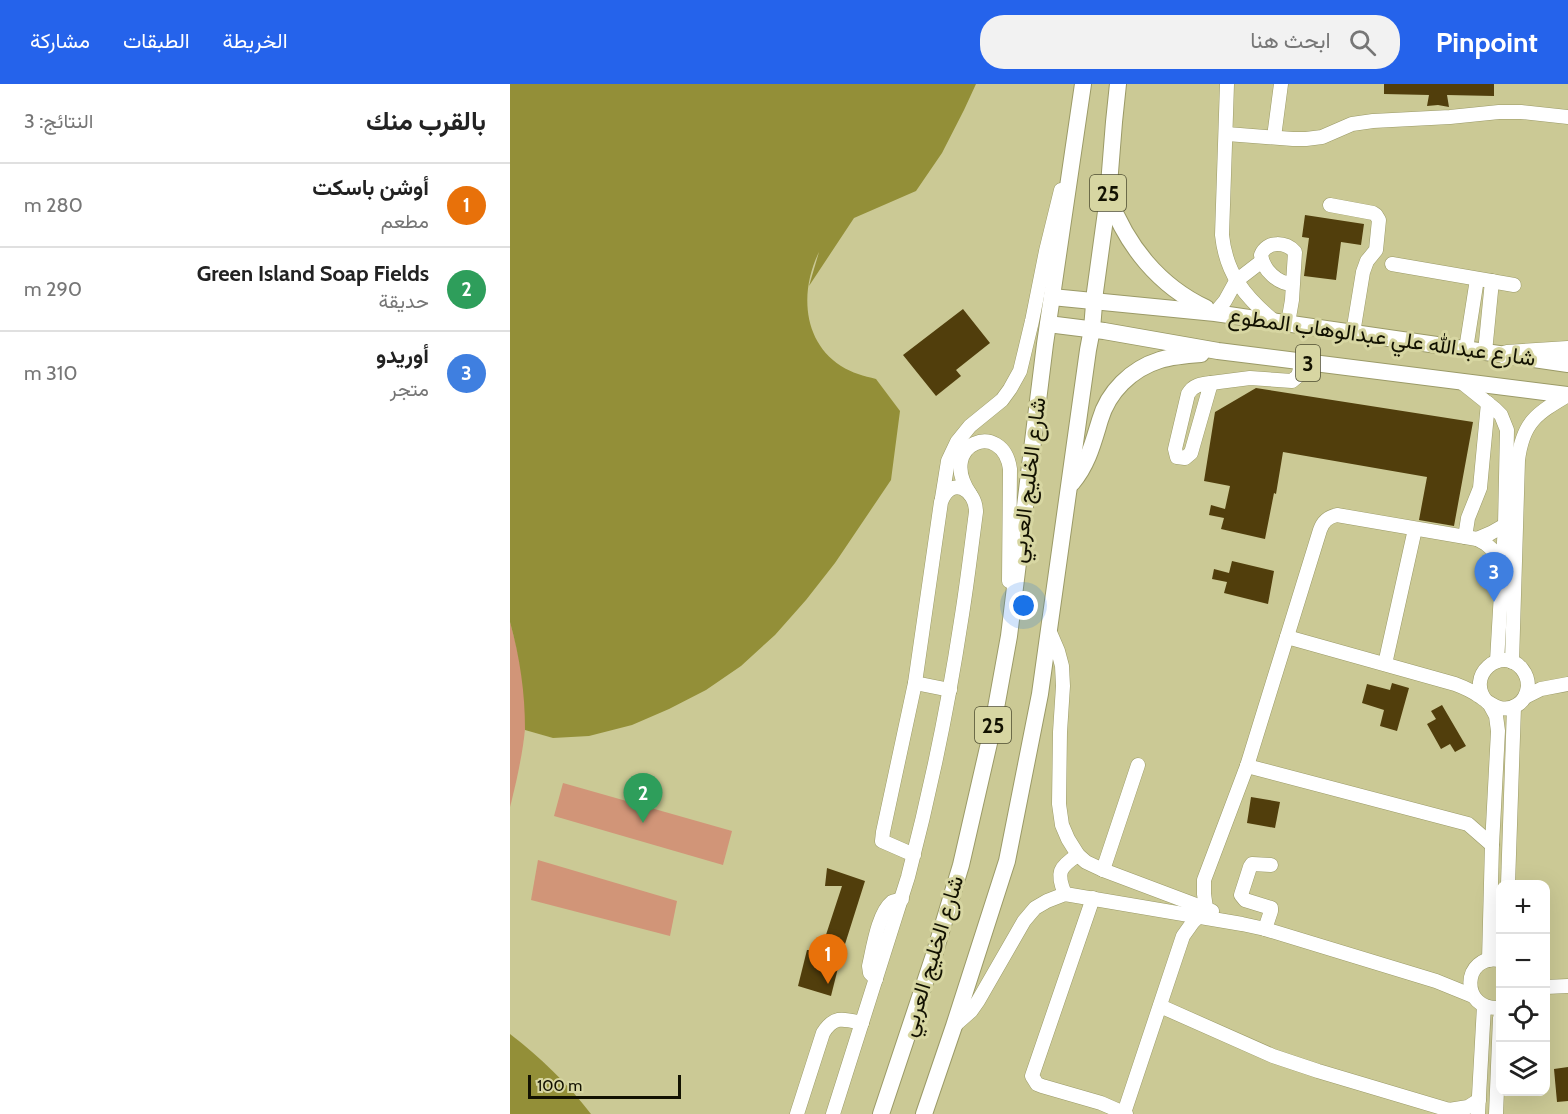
<!DOCTYPE html>
<html lang="ar">
<head>
<meta charset="utf-8">
<style>
	:root { --surface:#fff; --page:#f2f2f2; --text:#222; --muted:#767676; --line:#e0e0e0; --accent:#2563eb }
	body { margin:0; font-family:Cabin,Vazirmatn,sans-serif; background:var(--page); color:var(--text); direction:rtl }
	.controls { position:absolute; right:18px; bottom:18px; display:grid; overflow:hidden; border-radius:12px; box-shadow:0 6px 24px #0002 }
	.controls button { width:54px; height:54px; display:grid; place-items:center; padding:0; border:0; border-bottom:2px solid var(--line); background:var(--surface); color:var(--text); font:30px sans-serif }
	.scale { position:absolute; left:18px; bottom:15px; width:153px; box-sizing:border-box; padding-left:6px; border:3px solid #121101; border-top:0; font-size:16px; line-height:21px; white-space:nowrap; color:#121101; -webkit-text-stroke:4px #d7d6a2; paint-order:stroke }
	.you { position:absolute; left:514px; top:522px; width:21px; height:21px; margin:-15px; border:4px solid #fff; border-radius:50%; background:#1a73e8; box-shadow:0 0 0 9px #1a73e833 }
	.badge { display:grid; place-items:center; width:39px; height:39px; border-radius:50%; background:var(--accent); color:#fff; font-size:20px; font-weight:700 }
	.pin { position:absolute; translate:-50% -50px; filter:drop-shadow(0 2px 3px #0008) }
	.pin::after { content:''; position:absolute; top:32px; width:21px; height:18px; background:inherit; clip-path:polygon(0 0,100% 0,50% 100%) }
	.list { margin:0; padding:0; list-style:none }
	h2 { display:flex; justify-content:space-between; align-items:center; height:78px; margin:0; padding:0 24px; font-size:26px }
	h2 small { font-size:20px; font-weight:400; color:var(--muted) }
	.list li { display:grid; grid-template-columns:39px 1fr auto; gap:18px; align-items:center; box-sizing:border-box; height:84px; padding:0 24px; border-top:2px solid var(--line) }
	.list b { display:block; font-size:22px; white-space:nowrap }
	.list p { margin:0; font-size:20px; white-space:nowrap; color:var(--muted) }
	.list em { font-size:20px; font-style:normal; color:var(--muted) }
	.icon { flex:none; width:33px; height:33px; fill:none; stroke:currentColor; stroke-width:2; stroke-linecap:round; stroke-linejoin:round }
	.map { position:relative; flex:none; width:1058px; height:1030px; overflow:hidden; direction:ltr }
	header { display:flex; align-items:center; gap:36px; box-sizing:border-box; height:84px; padding:0 30px; background:var(--accent); color:#fff }
	header strong { font-size:28px }
	nav { display:flex; gap:33px; margin-inline-start:auto; font-size:21px }
	.search { width:420px; height:54px; background:var(--page); display:flex; align-items:center; gap:15px; box-sizing:border-box; padding:0 21px; border-radius:24px; color:var(--muted); font-size:22px }
	main { display:flex }
	aside { flex:1; background:var(--surface) }
	.map>svg:first-child { display:block }
</style>
</head>
<body>
<header>
<strong>Pinpoint</strong>
<div class="search"><svg class="icon" aria-label="search" viewBox="0 0 24 24"><circle cx="10" cy="10" r="6"/><path d="M15 15l6 6"/></svg>ابحث هنا</div>
<nav><a>الخريطة</a><a>الطبقات</a><a>مشاركة</a></nav>
</header>
<main>
<div class="map">
<svg width="1058" height="1030" viewBox="0 0 1058 1030">
	<rect width="100%" height="100%" fill="#cbc995"/>
	<g fill="#d19578">
		<path d="M0 538C10 573 17 609 15 645 13 668 6 700 0 723Z"/>
		<path d="M53 699 222 747 213 781 44 732Z"/>
		<path d="M28 776 167 817 160 852 21 816Z"/>
	</g>
	<g fill="#938f38">
		<path d="M0 0H466L454 26 432 69 406 107 344 134 299 202 309 168C290 206 292 257 331 282 342 289 354 292 366 295L390 327 381 396 325 479 296 516 265 551 231 582 196 606 159 625 122 641 79 652 43 654 15 646C15 609 10 574 0 538Z"/>
		<path d="M0 950C30 973 58 1000 81 1030H0Z"/>
	</g>
	<g fill="#513e0c">
		<path d="M874 0H984V12L937 11 939 23 928 21 917 22 919 11 874 10Z"/>
		<path d="M795 131 854 140 851 161 831 158 826 196 794 192 799 154 792 153Z"/>
		<path d="M453 225 480 259 446 286 451 292 426 312 393 271Z"/>
		<path d="M746 304 963 338 944 442 909 436 917 393 773 368 766 410 764 409 755 455 711 445 714 434 699 431 701 421 715 425 720 402 694 397 705 328Z"/>
		<path d="M722 477 764 487 758 520 714 509 717 498 702 495 704 485 719 489Z"/>
		<path d="M882 599 899 604 887 647 870 642 874 626 852 619 857 600 880 606Z"/>
		<path d="M932 621 956 662 945 668 940 660 931 665 917 640 926 635 921 627Z"/>
		<path d="M741 713 770 718 765 744 737 739Z"/>
		<path d="M317 784 355 797 330 876 321 912 288 902 297 866H311L332 802H315Z"/>
		<path d="M1058 983V1017L1047 1018 1044 985Z"/>
	</g>
	<g fill="none" stroke-linecap="round" stroke-linejoin="round">
		<g stroke="#9b9a67" stroke-width="15">
			<g id="minor">
				<path d="M717 0 712 151C716 190 735 213 764 237"/>
				<path d="M717 50 783 55H796L812 53 842 40 863 37 940 33 989 28H1011L1058 33"/>
				<path d="M764 53 771 0"/>
				<path d="M820 121 863 129 866 131 869 136 866 166 857 177 853 188 843 249"/>
				<path d="M882 180 1004 201"/>
				<path d="M705 229 715 217 726 197 752 177"/>
				<path d="M778 239 782 216 785 168C776 158 757 156 751 171 753 186 768 200 783 200"/>
				<path d="M956 265 967 195"/>
				<path d="M975 268 982 197"/>
				<path d="M950 297 985 325 991 331 997 346 995 441 987 577"/>
				<path d="M701 299 681 369 675 374 667 373 665 365 678 310C683 301 691 300 701 299Z"/>
				<path d="M701 299 740 294 782 297 788 292 792 278"/>
				<path d="M460 410C426 359 493 335 500 385L499 497"/>
				<path d="M432 414 438 377 447 358 460 342 492 316 500 305 510 287 522 237 536 167 551 106"/>
				<path d="M955 453 958 434 970 404 978 319"/>
				<path d="M967 455 981 449 995 441"/>
				<path d="M539 546 548 567 552 582 553 602 550 648 549 720 552 741 558 755 568 771 576 778 593 786 702 827"/>
				<path d="M777 553 945 600C953 603 962 607 969 612 981 620 992 630 1007 621 1014 617 1017 610 1018 602 1018 595 1016 590 1012 585 992 560 954 592 977 618"/>
				<path d="M1002 578 1008 376C1013 338 1026 330 1058 311"/>
				<path d="M875 580 905 445"/>
				<path d="M405 599 440 606"/>
				<path d="M1015 613 1031 605 1058 600"/>
				<path d="M737 682 958 740 982 761"/>
				<path d="M593 786 628 681"/>
				<path d="M998 800 1004 623"/>
				<path d="M555 810C546 789 549 783 568 771"/>
				<path d="M583 814 522 992 527 1000 532 1002 591 1019 616 1030"/>
				<path d="M696 824 694 810V796L737 682 810 446C813 437 818 433 827 431L967 455 976 460 993 475"/>
				<path d="M755 845 761 827V824L735 816 731 811 740 783 742 780 761 781"/>
				<path d="M979 876 982 761 988 647 986 632 980 621"/>
				<path d="M990 876C952 869 949 927 990 924"/>
				<path d="M366 895 360 889 359 882C363 865 368 829 382 818 384 817 390 816 392 815"/>
				<path d="M1036 903 1058 902"/>
				<path d="M650 922 763 972 808 987 939 1026 958 1023 969 1016"/>
				<path d="M444 942 461 927 468 917 514 837 525 824 537 817 555 810 732 840 755 845 926 897 963 912"/>
				<path d="M614 1029 673 852 683 838 688 833"/>
				<path d="M287 1030 313 949C324 931 334 935 352 939"/>
				<path d="M323 1030 398 793C420 709 438 623 451 537 457 501 461 465 466 428 466 405 441 391 431 418L405 599 373 748 372 757 404 771"/>
				<path d="M968 1030 974 922"/>
				<path d="M986 1030 990 934"/>
			</g>
		</g>
		<g stroke="#9b9a67" stroke-width="18">
			<g id="major">
				<path d="M599 114C617 162 649 202 696 224"/>
				<path d="M542 213 705 229 1058 280"/>
				<path d="M538 240 594 247 708 267 1058 311"/>
				<path d="M562 399C578 380 583 359 590 336 598 308 621 285 650 276 663 272 677 271 691 270"/>
				<path d="M371 1030 424 871 451 781 482 646 499 552 535 260 573 0"/>
				<path d="M414 1030 444 942 497 777 530 610 578 266 582 245 585 208 598 113 604 38 608 0"/>
			</g>
		</g>
		<g stroke="#9b9a67" stroke-width="21">
			<path id="highway" d="M997 271 1058 267"/>
		</g>
		<use href="#minor" stroke="#fff" stroke-width="14"/>
		<use href="#major" stroke="#fff" stroke-width="16"/>
		<use href="#highway" stroke="#fff" stroke-width="20"/>
	</g>
	<g text-anchor="middle" dominant-baseline="central" stroke-width="6" stroke-linejoin="round" paint-order="stroke">
		<g fill="#d7d6a2" stroke="#4d4c31" stroke-width="1.5">
			<rect x="580" y="91" width="36" height="36" rx="4.5"/>
			<rect x="786" y="261" width="24" height="36" rx="4.5"/>
			<rect x="465" y="623" width="36" height="36" rx="4.5"/>
		</g>
		<g font-size="21" font-weight="bold" fill="#121101">
			<text x="598" y="109">25</text>
			<text x="798" y="279">3</text>
			<text x="483" y="641">25</text>
		</g>
		<g font-size="22" fill="#121101" stroke="#d7d6a2">
			<text transform="translate(872 253) rotate(8)">شارع عبدالله علي عبدالوهاب المطوع</text>
			<text transform="translate(518 396) rotate(-83)">شارع الخليج العربي</text>
			<text transform="translate(422 872) rotate(-73)">شارع الخليج العربي</text>
		</g>
	</g>
</svg>
<div class="controls">
<button>+</button>
<button>−</button>
<button><svg class="icon" aria-label="locate" viewBox="0 0 24 24"><circle cx="12" cy="12" r="6"/><path d="M12 2v4M12 18v4M2 12h4M18 12h4"/></svg></button>
<button><svg class="icon" aria-label="layers" viewBox="0 0 24 24"><path d="M12 4l9 5-9 5-9-5zM3 14l9 5 9-5"/></svg></button>
</div>
<div class="scale">100 m</div>
<div class="you"></div>
<div class="pin badge" style="left:318px;top:900px;background:#e8710a">1</div>
<div class="pin badge" style="left:133px;top:739px;background:#2e9e5b">2</div>
<div class="pin badge" style="left:984px;top:518px;background:#3f7fe0">3</div>
</div>
<aside>
<h2>بالقرب منك<small>النتائج: 3</small></h2>
<ul class="list">
<li><span class="badge" style="background:#e8710a">1</span><div><b>أوشن باسكت</b><p>مطعم</p></div><em>280 m</em></li>
<li><span class="badge" style="background:#2e9e5b">2</span><div><b>Green Island Soap Fields</b><p>حديقة</p></div><em>290 m</em></li>
<li><span class="badge" style="background:#3f7fe0">3</span><div><b>أوريدو</b><p>متجر</p></div><em>310 m</em></li>
</ul>
</aside>
</main>
</body>
</html>
